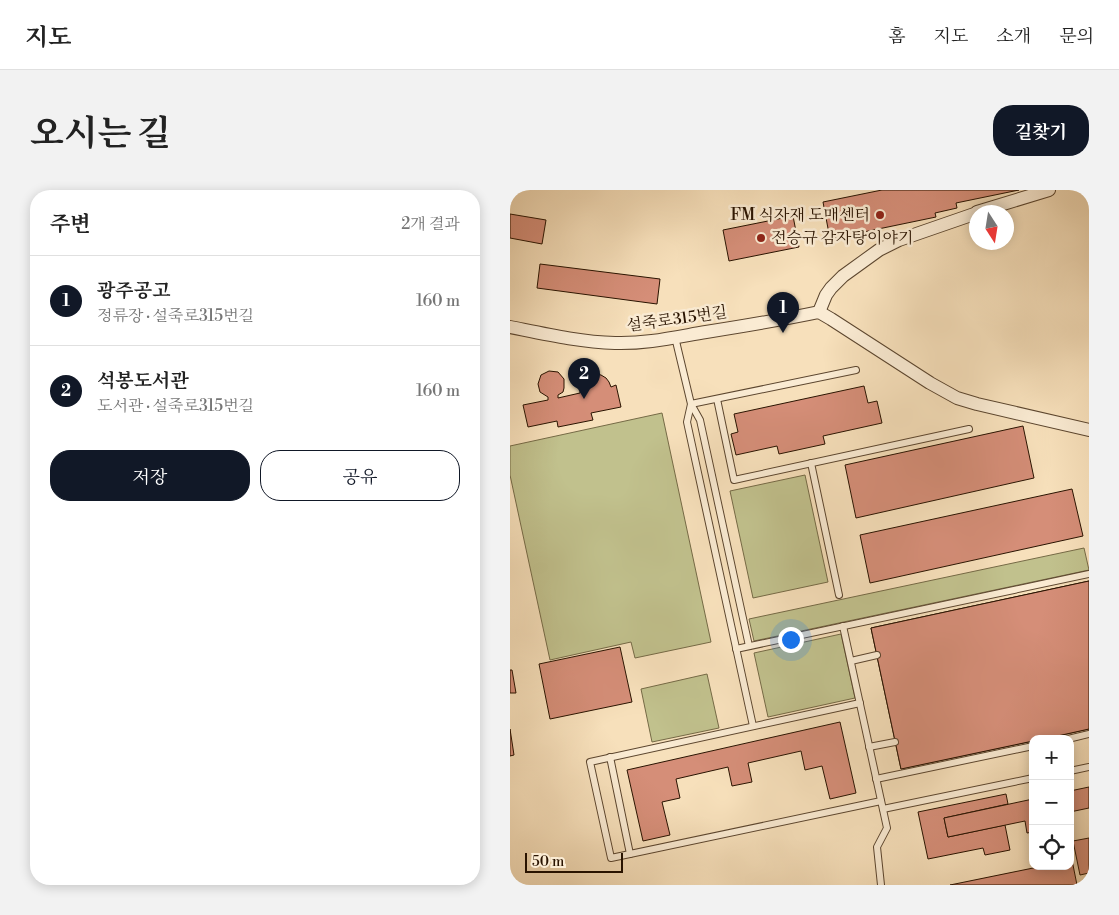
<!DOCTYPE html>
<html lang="ko">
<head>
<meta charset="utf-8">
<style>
	:root { --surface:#fff; --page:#f2f2f2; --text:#222; --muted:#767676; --line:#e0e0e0; --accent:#111827 }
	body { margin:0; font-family:"Libre Bodoni","Noto Serif KR",serif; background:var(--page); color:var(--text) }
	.controls { position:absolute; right:15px; bottom:15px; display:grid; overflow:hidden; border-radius:10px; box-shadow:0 2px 12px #0003 }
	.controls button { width:45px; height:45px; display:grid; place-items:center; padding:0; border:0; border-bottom:1px solid var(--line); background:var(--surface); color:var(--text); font:25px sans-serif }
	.compass { position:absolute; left:459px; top:15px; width:45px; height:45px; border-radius:50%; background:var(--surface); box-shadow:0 2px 12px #0003; rotate:168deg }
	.scale { position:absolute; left:15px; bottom:12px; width:98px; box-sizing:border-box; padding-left:5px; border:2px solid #291300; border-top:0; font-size:14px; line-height:18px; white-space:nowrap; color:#291300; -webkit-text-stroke:4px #faebd3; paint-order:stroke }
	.you { position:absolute; left:280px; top:449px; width:18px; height:18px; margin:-12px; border:4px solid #fff; border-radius:50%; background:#1a73e8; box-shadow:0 0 0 8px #1a73e833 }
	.badge { display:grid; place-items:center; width:32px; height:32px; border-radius:50%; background:var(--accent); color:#fff; font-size:16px; font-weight:700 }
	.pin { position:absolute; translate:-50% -41px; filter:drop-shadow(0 1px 2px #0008) }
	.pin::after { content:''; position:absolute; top:26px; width:18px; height:15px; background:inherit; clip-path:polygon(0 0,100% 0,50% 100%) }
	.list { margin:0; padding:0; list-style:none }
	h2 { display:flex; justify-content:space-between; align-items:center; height:65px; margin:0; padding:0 20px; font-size:21px }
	h2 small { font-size:16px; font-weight:400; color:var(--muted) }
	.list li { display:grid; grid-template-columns:32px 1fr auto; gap:15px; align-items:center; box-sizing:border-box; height:90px; padding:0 20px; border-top:1px solid var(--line) }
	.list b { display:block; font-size:19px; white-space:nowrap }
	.list p { margin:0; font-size:16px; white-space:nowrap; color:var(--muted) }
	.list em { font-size:16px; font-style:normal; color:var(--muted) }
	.actions { display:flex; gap:10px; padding:15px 20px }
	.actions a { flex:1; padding:11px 0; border:1px solid var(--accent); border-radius:20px; text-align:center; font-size:18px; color:var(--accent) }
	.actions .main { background:var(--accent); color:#fff }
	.icon { flex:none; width:28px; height:28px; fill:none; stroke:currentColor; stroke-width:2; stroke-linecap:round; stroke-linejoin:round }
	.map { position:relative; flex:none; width:579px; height:695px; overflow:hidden; border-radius:20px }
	header { display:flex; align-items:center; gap:30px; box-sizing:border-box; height:70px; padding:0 25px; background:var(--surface); border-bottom:1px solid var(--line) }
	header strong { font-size:24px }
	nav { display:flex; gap:28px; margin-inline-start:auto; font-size:18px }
	.intro { display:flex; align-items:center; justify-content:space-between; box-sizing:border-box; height:120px; padding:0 30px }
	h1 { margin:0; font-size:35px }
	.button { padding:12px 22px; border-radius:20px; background:var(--accent); color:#fff; font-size:18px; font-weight:700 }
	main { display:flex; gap:30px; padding:0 30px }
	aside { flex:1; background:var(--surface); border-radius:20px; box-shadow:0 2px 12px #0003 }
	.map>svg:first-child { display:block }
</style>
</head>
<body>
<header>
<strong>지도</strong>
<nav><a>홈</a><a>지도</a><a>소개</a><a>문의</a></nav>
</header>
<div class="intro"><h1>오시는 길</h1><a class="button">길찾기</a></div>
<main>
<aside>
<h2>주변<small>2개 결과</small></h2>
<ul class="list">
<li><span class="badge">1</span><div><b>광주공고</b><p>정류장 · 설죽로315번길</p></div><em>160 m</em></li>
<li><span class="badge">2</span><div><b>석봉도서관</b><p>도서관 · 설죽로315번길</p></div><em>160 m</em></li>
</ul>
<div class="actions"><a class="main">저장</a><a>공유</a></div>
</aside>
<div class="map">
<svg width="579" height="695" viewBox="0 0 579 695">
	<rect width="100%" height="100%" fill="#f7e0bb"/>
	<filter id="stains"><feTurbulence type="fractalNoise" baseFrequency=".004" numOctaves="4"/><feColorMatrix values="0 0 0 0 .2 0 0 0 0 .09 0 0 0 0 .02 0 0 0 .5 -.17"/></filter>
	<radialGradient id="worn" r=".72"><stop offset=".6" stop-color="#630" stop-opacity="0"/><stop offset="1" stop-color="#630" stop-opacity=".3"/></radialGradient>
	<g fill="#c1c18d" stroke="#756a46">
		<path d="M152 223 201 452 125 468 121 452 40 470 0 285V256Z"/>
		<path d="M295 285 318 392 243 408 220 301Z"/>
		<path d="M574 358 579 380 244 451 239 429Z"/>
		<path d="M331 444 345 508 258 527 244 463Z"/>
		<path d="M197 484 209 538 142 552 131 499Z"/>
	</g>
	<g fill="#d58e78" stroke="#291300" fill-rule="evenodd">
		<path d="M372 0H509L446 13 447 18 425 23 426 27 320 49 313 12Z"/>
		<path d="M0 24 36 30 32 54 0 48Z"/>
		<path d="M283 26 289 57 219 71 213 40Z"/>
		<path d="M30 74 150 89 147 114 27 98Z"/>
		<path d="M39 181 48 182 54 189V198L53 202 48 205V208L70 203V197L72 192 75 188 80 185 86 184 91 185 96 188 99 192 101 197 106 195 111 217 81 223 83 230 48 237 47 231 18 237 13 215 38 210V207L30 202 28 194 31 185Z"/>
		<path d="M354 196 358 213 367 211 372 233 313 246 315 254 269 264 267 256 226 265 221 244 228 242 224 224Z"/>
		<path d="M513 236 524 288 346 328 335 275Z"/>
		<path d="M562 299 573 346 360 393 350 345Z"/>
		<path d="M579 391V539L534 549H523V551L391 579 361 438ZM536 452 547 502 446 523 435 473Z"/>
		<path d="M579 391V539L534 549H523V551L391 579 361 438Z"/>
		<path d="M110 457 122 512 40 529 29 474Z"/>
		<path d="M0 480H2L6 503H0Z"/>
		<path d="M330 532 346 603 320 609 312 576 295 580 291 561 238 573 242 592 222 596 218 577 166 589 170 608 152 612 160 645 133 651 117 580Z"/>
		<path d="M0 539 4 565 0 566Z"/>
		<path d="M579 597V618L560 622V601Z"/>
		<path d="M496 604 498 614 434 628 438 647 495 635 500 660 475 665 473 658 418 669 408 622Z"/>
		<path d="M523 609V642L517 643 515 631 438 647 434 628Z"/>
		<path d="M579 648V683L570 685 563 651Z"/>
		<path d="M562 670 567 695H440L533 676H560V671Z"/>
	</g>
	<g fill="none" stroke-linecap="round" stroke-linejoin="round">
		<g stroke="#5c462f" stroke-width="8">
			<g id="lane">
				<path d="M165 147 181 214 190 230 239 456"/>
				<path d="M207 209 224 290 459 239"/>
				<path d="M181 214 177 232 243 536"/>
				<path d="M181 214 346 180"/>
				<path d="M301 273 329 405"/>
				<path d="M333 436 377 638 367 657 371 695"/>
				<path d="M226 459 579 384"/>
				<path d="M341 471 367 465"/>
				<path d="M350 513 80 572 101 668 371 611"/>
				<path d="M558 549 579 544"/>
				<path d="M359 557 385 552"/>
				<path d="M100 567 120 664"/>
				<path d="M560 581 579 577"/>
				<path d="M366 589 523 556"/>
				<path d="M373 619 523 588"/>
			</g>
		</g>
		<g stroke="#5c462f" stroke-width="14">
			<g id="street">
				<path d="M467 22 539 0"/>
				<path d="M309 122 316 105 321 98 333 86 369 60 389 50 467 23"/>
				<path d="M0 137C35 144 70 152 105 153 136 154 166 147 196 142 234 136 271 130 309 122L321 129 420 193 447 208 467 214 579 240"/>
			</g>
		</g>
		<use href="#lane" stroke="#faebd3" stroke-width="6"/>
		<use href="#street" stroke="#faebd3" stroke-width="12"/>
	</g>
	<g fill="#8f2418" stroke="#faebd3" stroke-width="2">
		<circle cx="370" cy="25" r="5"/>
		<circle cx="251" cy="48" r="5"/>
	</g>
	<g text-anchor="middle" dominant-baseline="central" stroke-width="5" stroke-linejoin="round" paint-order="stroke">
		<g font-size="16" fill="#291300" stroke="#faebd3" text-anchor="end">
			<text x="360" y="25">FM 식자재 도매센터</text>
			<text x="261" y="48" text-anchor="start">전승규 감자탕이야기</text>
		</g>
		<g font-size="16" fill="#291300" stroke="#faebd3">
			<text transform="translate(167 129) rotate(-8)">설죽로315번길</text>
		</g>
	</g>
	<rect width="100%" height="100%" filter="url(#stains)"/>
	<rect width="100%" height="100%" fill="url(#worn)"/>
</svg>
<div class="controls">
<button>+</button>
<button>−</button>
<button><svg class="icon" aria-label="locate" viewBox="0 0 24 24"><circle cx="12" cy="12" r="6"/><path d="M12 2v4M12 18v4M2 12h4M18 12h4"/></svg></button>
</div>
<svg class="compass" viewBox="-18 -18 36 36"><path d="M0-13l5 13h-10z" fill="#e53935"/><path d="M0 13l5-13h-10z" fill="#767676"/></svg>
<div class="scale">50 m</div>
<div class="you"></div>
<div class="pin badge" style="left:273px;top:143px">1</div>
<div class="pin badge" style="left:74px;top:209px">2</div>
</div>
</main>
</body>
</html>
